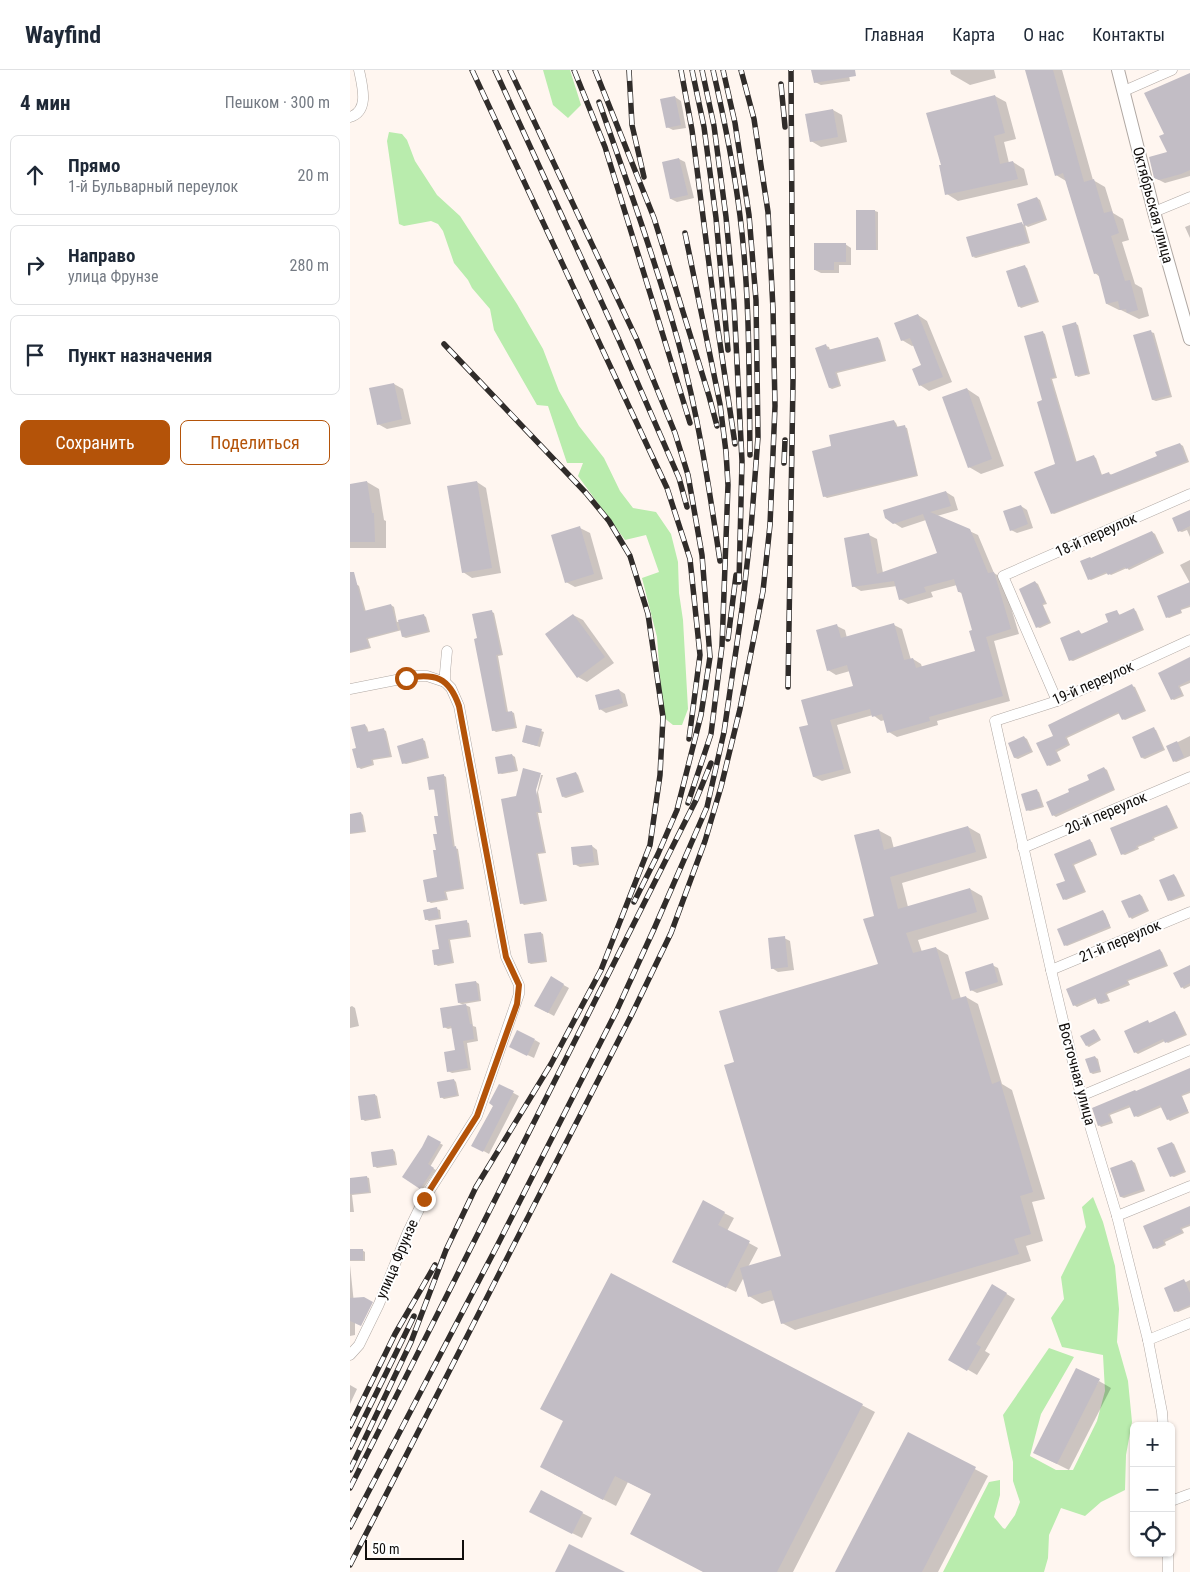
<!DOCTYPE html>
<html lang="ru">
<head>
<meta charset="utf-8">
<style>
	:root { --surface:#fff; --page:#f2f2f3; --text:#1f2937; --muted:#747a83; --line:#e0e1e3; --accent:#b45309 }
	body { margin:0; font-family:"Roboto Condensed",sans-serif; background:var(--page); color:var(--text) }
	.controls { position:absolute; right:15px; bottom:15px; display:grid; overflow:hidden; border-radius:8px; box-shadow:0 1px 4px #0004 }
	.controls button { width:45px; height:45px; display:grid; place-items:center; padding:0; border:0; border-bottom:1px solid var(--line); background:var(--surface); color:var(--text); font:25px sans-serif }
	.scale { position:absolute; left:15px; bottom:12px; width:99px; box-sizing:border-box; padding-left:5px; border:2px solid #110e0c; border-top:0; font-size:14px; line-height:18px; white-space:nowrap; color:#110e0c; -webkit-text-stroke:4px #fff; paint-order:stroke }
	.stop { position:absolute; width:15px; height:15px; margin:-11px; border:4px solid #b45309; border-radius:50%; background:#fff }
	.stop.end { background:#b45309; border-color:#fff; box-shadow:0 1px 5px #0008 }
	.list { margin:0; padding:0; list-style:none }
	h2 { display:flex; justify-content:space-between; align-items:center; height:65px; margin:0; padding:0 20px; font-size:21px }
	h2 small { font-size:16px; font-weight:400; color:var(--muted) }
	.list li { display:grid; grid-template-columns:32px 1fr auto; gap:15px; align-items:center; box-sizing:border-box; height:80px; margin:0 10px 10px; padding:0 10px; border:1px solid var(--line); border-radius:8px }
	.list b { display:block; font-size:19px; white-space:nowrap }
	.list p { margin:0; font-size:16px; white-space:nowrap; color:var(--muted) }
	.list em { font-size:16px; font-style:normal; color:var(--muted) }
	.actions { display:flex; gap:10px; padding:15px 20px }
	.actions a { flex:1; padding:11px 0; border:1px solid var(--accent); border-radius:8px; text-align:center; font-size:18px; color:var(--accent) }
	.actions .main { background:var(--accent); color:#fff }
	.icon { flex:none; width:28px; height:28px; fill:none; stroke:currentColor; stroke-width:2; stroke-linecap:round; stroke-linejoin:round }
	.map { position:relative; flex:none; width:840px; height:1502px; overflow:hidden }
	header { display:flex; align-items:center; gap:30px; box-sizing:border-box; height:70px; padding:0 25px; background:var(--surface); border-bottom:1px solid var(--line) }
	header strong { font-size:24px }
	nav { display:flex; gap:28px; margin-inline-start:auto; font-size:18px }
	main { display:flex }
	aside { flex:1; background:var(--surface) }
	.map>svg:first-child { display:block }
</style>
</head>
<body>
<header>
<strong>Wayfind</strong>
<nav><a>Главная</a><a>Карта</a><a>О нас</a><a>Контакты</a></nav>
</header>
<main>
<aside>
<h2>4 мин<small>Пешком · 300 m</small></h2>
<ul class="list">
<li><svg class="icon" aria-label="ahead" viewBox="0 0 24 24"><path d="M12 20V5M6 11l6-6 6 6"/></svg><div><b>Прямо</b><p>1-й Бульварный переулок</p></div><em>20 m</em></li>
<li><svg class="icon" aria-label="right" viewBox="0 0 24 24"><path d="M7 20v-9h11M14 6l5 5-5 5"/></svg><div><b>Направо</b><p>улица Фрунзе</p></div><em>280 m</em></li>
<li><svg class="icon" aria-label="arrive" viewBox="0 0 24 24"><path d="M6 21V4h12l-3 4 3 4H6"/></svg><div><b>Пункт назначения</b></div></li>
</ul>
<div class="actions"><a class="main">Сохранить</a><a>Поделиться</a></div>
</aside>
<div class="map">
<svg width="840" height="1502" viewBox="0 0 840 1502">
	<rect width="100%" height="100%" fill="#fff6f0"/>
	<g fill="#b9ecad">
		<path d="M193 0H220L231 35 218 48 203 35Z"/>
		<path d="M39 62 52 64 57 70 65 91 87 125 110 146 167 234 193 279 209 321 229 356 254 388 270 421 283 438 306 442 321 464 328 492 329 523 333 550 338 639 332 655H323L313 647 307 567 292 508 309 502 296 465 275 470 228 406 233 393H217L198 336 187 335 144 260 140 239 122 218 118 210 104 193 93 161 88 154 81 151 54 156 49 154 37 71Z"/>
		<path d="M743 1127 753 1152 765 1196 769 1239 767 1272 778 1311 782 1352 776 1385 775 1420 751 1432 735 1446 711 1438 699 1465 698 1488 694 1502H593L639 1412 650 1410V1425L644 1447 653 1458 655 1459 665 1445 670 1432 663 1411V1392L653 1345 699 1278 724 1287 691 1344 680 1386 706 1400H723L747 1351 755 1321 753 1285 712 1277 701 1248 714 1229 711 1207 736 1157 732 1137Z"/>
	</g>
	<g fill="#0003">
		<path d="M463 0H498L500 11 471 15 465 12Z"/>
		<path d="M600 0H644L646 8 620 15 601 4Z"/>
		<path d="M677 0H712L743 110 755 117 763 143 773 149 779 170 772 172 785 214 792 218 799 246 789 249 771 240H769L757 234 750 207 745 203 716 111 706 105Z"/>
		<path d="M840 4V106L815 113 805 108 819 83 816 64Z"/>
		<path d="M645 26 656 32 666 69 654 72 659 93 663 92 674 99 678 115 608 131 597 124 592 96Z"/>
		<path d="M325 27 331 31 336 58 323 60 317 57Z"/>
		<path d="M483 40 492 45 497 72 471 77 461 71Z"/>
		<path d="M329 89 335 92 344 128 327 132 321 129 313 93Z"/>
		<path d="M687 128 690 130 697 150 678 157 675 155Z"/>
		<path d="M525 141 528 142V180H510L508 179Z"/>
		<path d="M672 154 675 155 680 173 626 188 623 187Z"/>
		<path d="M840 155V168L835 157Z"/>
		<path d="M495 174 501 178V195H489V203H471L465 200Z"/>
		<path d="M674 196 677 198 689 232 671 238 669 236Z"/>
		<path d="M568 245 577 251 602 312 579 321 570 315 573 296 565 275 562 276 552 270Z"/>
		<path d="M726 254 728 255 740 304 728 307 726 305Z"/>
		<path d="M692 262 695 264 707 308 702 309 727 393 743 386 746 388 752 405 758 403 762 405 809 387 830 374 833 376 839 392 704 444 702 443 707 395 694 331Z"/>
		<path d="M801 262 804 263 822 327 806 331 803 330Z"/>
		<path d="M528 268 530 270 536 291 487 303 491 316 482 319 480 318 476 276 479 277 480 280Z"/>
		<path d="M44 314 53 319 61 354 37 359 28 354Z"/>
		<path d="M617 319 629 327 654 396 631 404 619 397Z"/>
		<path d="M544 351 546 353 548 358 554 357 557 358 568 406 477 428 474 426 483 377Z"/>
		<path d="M17 412 29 419 34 450 36 451V478H0V415Z"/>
		<path d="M127 412 136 418 151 503 122 508 113 502Z"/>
		<path d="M596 422 604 427 608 440 587 446 628 465 644 503 652 508 669 564 644 571 660 631 587 651 588 655 547 667 539 662 535 650 531 651 523 645 487 655 501 703 472 711 464 707 451 658 460 656 505 617 500 601 486 605 478 600 487 556 495 560 497 568 544 555 552 559 561 590 563 589 571 594 572 597 626 582 624 561 613 524 609 522 607 515 581 522 583 527 558 534 550 529 547 516 511 521 503 516 519 465 527 469 533 503 588 484 576 450 552 458 544 453Z"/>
		<path d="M671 436 677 440 683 458 667 463 661 460Z"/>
		<path d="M840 442V467L837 460 832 462 829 461Z"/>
		<path d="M230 458 240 463 253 509 225 517 216 512Z"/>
		<path d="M802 462 805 464 814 483 779 500 777 498 761 505 758 503 741 510 739 509 742 489Z"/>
		<path d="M840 490V513L830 495Z"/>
		<path d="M685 512 688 514 697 534 693 535 701 553 690 558 687 557Z"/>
		<path d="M840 513V537L831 540 832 543 819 548 817 547Z"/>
		<path d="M6 514 9 516 16 542 41 535 44 537 47 552 73 545 76 547 80 562 56 568 53 567 52 560 18 569 21 578 0 583V516Z"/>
		<path d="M784 540 786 541 794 560 723 591 720 590 729 561 732 564 760 552 766 541 770 545Z"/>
		<path d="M142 542 144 543 153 585 148 586 158 642H162L164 643 167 658 146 662 143 660 128 569Z"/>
		<path d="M223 545 233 550 264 593 237 612 228 607Z"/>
		<path d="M840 589V613L830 617 834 626 824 630 822 629Z"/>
		<path d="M782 616 785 617 796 641 775 650 773 649 770 643 717 668 720 675 707 682 711 691 700 696 698 695 704 666Z"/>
		<path d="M269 620 275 624 278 636 256 643 250 639Z"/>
		<path d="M15 655 17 657 19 663 34 660 36 661 42 687 23 690 24 695 11 699 8 697V679Z"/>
		<path d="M803 659 806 660 815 680 795 689 792 688Z"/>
		<path d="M191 661 194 662 190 677 173 672Z"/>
		<path d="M840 666V686L826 692 824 691 818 677Z"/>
		<path d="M674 667 677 669 683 682 668 689 665 688 659 674Z"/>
		<path d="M73 670 75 671 79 688 56 694 53 693Z"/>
		<path d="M162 685 165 687 168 701 152 704 149 703Z"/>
		<path d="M754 698 757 700 765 720 706 747 703 745 721 723 741 710Z"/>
		<path d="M226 703 228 705 234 722 216 728 213 727Z"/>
		<path d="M93 705 96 707 100 741 105 778 108 779 114 819 96 822 98 830 81 833 78 831 89 808 87 781 89 747 85 720 80 719Z"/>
		<path d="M191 705H193L188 722 192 743H188L196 783 188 784 197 831 174 835 172 833 183 726 186 727Z"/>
		<path d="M687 721 689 722 694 737 680 741 677 740Z"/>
		<path d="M817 737 819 738 828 758 804 768 805 770 788 777 789 779 775 785 772 784Z"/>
		<path d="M11 743 13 745 16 762 0 764V745Z"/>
		<path d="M618 757 630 764 637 788 552 813 558 837 620 819 632 826 639 849 568 870 572 882 586 878 598 885 611 929 616 927 628 934 652 1014 662 1020 695 1129 682 1132 693 1171 676 1176 681 1191 445 1260 432 1253 425 1230 412 1234 399 1226 394 1207 386 1222 323 1192 374 1143 384 1148 377 1161 408 1178 398 1197 432 1187 385 993 529 895 526 847 528 760 541 767 544 779Z"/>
		<path d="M739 771 742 772 747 785 724 795 736 822 716 830 714 829 717 811 706 785Z"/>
		<path d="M242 776 247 780 249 795 230 797 224 794Z"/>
		<path d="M824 805 826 807 835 826 821 831 819 830Z"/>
		<path d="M790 825 792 826 799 841 782 849 780 847Z"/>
		<path d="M87 839 90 840 91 849 79 851 76 849Z"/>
		<path d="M752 842 755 843 761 858 717 876 715 875Z"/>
		<path d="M116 852 119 853 121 867 100 870 104 893 88 896 85 894 90 880 86 856Z"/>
		<path d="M191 863 193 864 197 892 181 894 179 893Z"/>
		<path d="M434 868 440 871 444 900 428 902 422 898Z"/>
		<path d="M809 880 812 882 818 896 778 911 780 915 757 924 760 931 751 934 749 933 747 928 727 937 724 935Z"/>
		<path d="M642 895 648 898 653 915 627 923 621 920Z"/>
		<path d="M840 896V916L834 919 832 917Z"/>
		<path d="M201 908 219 918 204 946 186 936Z"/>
		<path d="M126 912 129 914 131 931 113 934 120 937 123 956 126 957 128 971 117 973 121 1000 102 1003 98 1001 106 981 102 958 98 959 94 957 114 935 109 933Z"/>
		<path d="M2 936 5 938 9 956 0 958V937Z"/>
		<path d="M824 943 827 944 837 965 818 973 815 971 788 984 785 982 798 952 800 953Z"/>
		<path d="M744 960 746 961 751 970 739 977 737 976Z"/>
		<path d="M185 970 190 973 184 988 167 980Z"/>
		<path d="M745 987 748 989 751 1002 743 1004 741 1003Z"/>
		<path d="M840 1000V1023L832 1026 839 1043 820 1051 818 1049 812 1037 788 1047 785 1046 781 1037 760 1045 763 1053 751 1057 749 1055 743 1038 787 1022Z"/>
		<path d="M104 1010 106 1012 109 1026 94 1029 91 1027Z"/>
		<path d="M149 1015 169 1026 139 1084 123 1075 144 1035Z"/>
		<path d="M25 1025 27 1026 31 1048 15 1051 12 1049Z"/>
		<path d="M79 1067 93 1075 80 1097 86 1100 73 1119 54 1107Z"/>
		<path d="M822 1073 824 1074 836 1102 824 1107 821 1106Z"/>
		<path d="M43 1080 45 1082 47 1095 27 1098 24 1096Z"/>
		<path d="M782 1091 785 1093 795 1121 774 1128 771 1127 761 1099Z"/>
		<path d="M16 1107 19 1108 21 1123 2 1125 4 1142H0V1109Z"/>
		<path d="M840 1137V1156L832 1159 834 1163 815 1172 816 1175 807 1179 804 1178Z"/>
		<path d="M0 1180H12L15 1182V1191H0Z"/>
		<path d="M0 1195 6 1253 5 1252V1265L0 1266Z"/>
		<path d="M261 1205 525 1342 443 1502H354L302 1424 278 1412 266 1436 204 1404 215 1351Z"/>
		<path d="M840 1210V1237L828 1242 825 1241 834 1211 836 1212Z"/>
		<path d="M643 1216 665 1229 635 1281 640 1284 627 1305 600 1289Z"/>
		<path d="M749 1311 761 1318 719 1400 697 1389Z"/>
		<path d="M0 1315 7 1319 0 1334Z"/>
		<path d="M558 1364 638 1406 588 1502H487Z"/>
		<path d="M191 1422 242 1448 232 1468 190 1447Z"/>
	</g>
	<g fill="#c2bdc5">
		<path d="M461 0H505L506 6 464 13Z"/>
		<path d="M675 0H703L734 112 744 109 754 143 762 141 769 163 761 166 775 211 780 210 788 240 777 243 776 239 770 240 768 231 756 234 748 203 744 204 713 103 705 106Z"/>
		<path d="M840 3V100L831 104 809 110 804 108 799 87 817 82 809 66 814 64 794 23Z"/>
		<path d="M645 25 655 63 644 66 650 94 663 91 668 109 595 125 589 95H591L576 43Z"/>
		<path d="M325 26 331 55 316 58 310 29Z"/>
		<path d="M483 39 488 67 460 72 455 44Z"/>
		<path d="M329 88 338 125 320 129 312 92Z"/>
		<path d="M687 127 695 149 674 156 667 134Z"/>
		<path d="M506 140H525L526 180H506Z"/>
		<path d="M672 152 678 172 622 187 616 167Z"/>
		<path d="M464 173H496V192H484V200H464Z"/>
		<path d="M675 195 687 231 668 237 656 201Z"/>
		<path d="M568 244 593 307 569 316 562 299 571 295 560 268 551 271 544 253Z"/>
		<path d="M726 252 738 303 725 306 712 256Z"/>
		<path d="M801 260 820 325 802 330 783 265Z"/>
		<path d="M693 261 705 307 700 308 725 392 744 385 751 405 759 402 760 405 807 386 805 382 830 373 837 391 701 444 684 402 705 394 687 332 692 330 674 266Z"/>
		<path d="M528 267 534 290 485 302 489 315 479 318 465 278 476 274 478 280Z"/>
		<path d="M44 313 52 349 27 355 19 318Z"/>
		<path d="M617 318 642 389 618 398 592 327Z"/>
		<path d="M544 350 546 357 555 355 567 405 473 427 462 381 481 376 479 365Z"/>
		<path d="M17 411 22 443H24L25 472H0V414Z"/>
		<path d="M127 411 142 498 112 503 97 416Z"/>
		<path d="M596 421 601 436 580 442 620 459 638 503 644 502 661 559 636 567 653 626 579 647 580 651 537 663 532 644 522 647 520 639 480 650 494 699 463 707 449 657 458 655 451 630 503 616 497 595 477 601 466 560 487 554 491 568 544 553 554 590 563 588 566 598 625 581 619 561 622 560 611 522H608L604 509 574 517 576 522 549 530 544 511 502 517 494 468 519 463 527 504 587 483 573 444 543 454 535 448 533 440Z"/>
		<path d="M671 435 678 454 660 461 653 441Z"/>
		<path d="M840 440V456L828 462 822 448Z"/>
		<path d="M230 456 244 504 215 513 201 465Z"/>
		<path d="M802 461 812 482 776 499 775 497 758 505 756 502 738 510 730 491 740 487 741 488Z"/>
		<path d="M0 502H4L14 541 41 534 48 560 16 568 19 577 0 582Z"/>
		<path d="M685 511 695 532 692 534 699 552 686 558 669 519Z"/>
		<path d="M840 512V535L830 539 831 542 816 548 807 526Z"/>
		<path d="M784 538 792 559 719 591 710 568 729 560 731 564 758 552 755 544 767 540 769 545Z"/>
		<path d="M142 540 151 584 146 585 156 642 162 641 165 657 142 661 124 569 127 568 122 544Z"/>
		<path d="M74 544 78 561 52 567 48 550Z"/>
		<path d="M223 544 255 587 227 608 195 564Z"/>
		<path d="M840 587V610L828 616 832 624 821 630 808 603Z"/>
		<path d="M782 614 794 640 772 650 768 642 715 667 718 674 705 680 710 690 697 696 686 673 703 666 698 655Z"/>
		<path d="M269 619 273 633 249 640 245 625Z"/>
		<path d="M15 654 17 662 34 658 40 686 21 689 22 694 7 698 2 679 6 678 1 657Z"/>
		<path d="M176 655 192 659 187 676 172 672Z"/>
		<path d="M804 657 813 679 791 688 782 667Z"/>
		<path d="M674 666 681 681 664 688 658 673Z"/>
		<path d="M73 668 77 687 52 694 47 676Z"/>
		<path d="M827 671 834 687 823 692 816 676Z"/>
		<path d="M162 684 166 700 148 704 145 687Z"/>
		<path d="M754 697 764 719 702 746 696 732 719 722 718 719 739 710 737 705Z"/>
		<path d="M173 698 191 703 186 720 190 742H186L194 782 186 783 195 830 170 834 151 729 166 726Z"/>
		<path d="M226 702 232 721 212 727 206 708Z"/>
		<path d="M94 704 97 739 103 777 106 776 112 818 94 821 96 829 77 832 73 810 87 807 83 780H86L83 764H87L84 746H88L84 719 79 720 77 707Z"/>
		<path d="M687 719 692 736 676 741 671 724Z"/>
		<path d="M817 735 826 757 802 767 803 769 786 776 787 778 771 785 760 758Z"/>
		<path d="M11 742 14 761 0 763V744Z"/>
		<path d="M618 756 626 782 540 807 548 839 620 818 627 842 556 863 563 883 586 877 602 930 616 926 642 1014 650 1011 683 1122 670 1126 681 1164 664 1169 669 1184 431 1254 421 1220 398 1227 390 1198 431 1186 374 995 384 992 369 941 528 894 513 849 524 846 504 765 529 759 534 780Z"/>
		<path d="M740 769 746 784 722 794 734 821 713 830 706 814 715 811 704 784Z"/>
		<path d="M242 775 244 792 223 795 221 777Z"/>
		<path d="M824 804 833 824 818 831 809 810Z"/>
		<path d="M790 824 797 840 779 848 771 831Z"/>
		<path d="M87 837 89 848 75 850 73 840Z"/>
		<path d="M753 840 760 856 714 876 707 859Z"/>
		<path d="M117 850 119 866 98 869 102 892 84 895 82 880 89 879 85 855Z"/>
		<path d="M191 862 195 891 178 893 174 864Z"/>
		<path d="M435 866 438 897 421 899 418 868Z"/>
		<path d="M810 879 816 895 776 910 778 913 755 923 758 929 748 934 745 927 723 936 716 919Z"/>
		<path d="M643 893 648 912 620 921 615 902Z"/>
		<path d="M840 895V913L831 918 823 903Z"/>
		<path d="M201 906 214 914 198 943 184 936Z"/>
		<path d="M126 911 129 930 108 933 105 914Z"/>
		<path d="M116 934 120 954H122L124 969 113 971 118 998 97 1002 94 982 105 980 101 956 93 958 90 938Z"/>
		<path d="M825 941 835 964 815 973 813 969 784 983 774 961 798 950 799 953Z"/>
		<path d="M744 959 750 969 736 976 730 966Z"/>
		<path d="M167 960 185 969 177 986 159 977Z"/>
		<path d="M745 986 750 1000 740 1003 735 989Z"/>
		<path d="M840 998V1021L831 1025 838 1041 817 1050 810 1035 784 1047 779 1035 758 1044 761 1051 748 1056 742 1038 785 1020 786 1021Z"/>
		<path d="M104 1009 107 1025 90 1028 87 1012Z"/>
		<path d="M149 1014 164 1021 133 1082 121 1076 143 1036 139 1033Z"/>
		<path d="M25 1024 29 1048 11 1050 8 1026Z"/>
		<path d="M78 1065 91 1072 78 1094 84 1098 70 1119 52 1107 72 1077Z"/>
		<path d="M822 1072 834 1101 820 1107 807 1078Z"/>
		<path d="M43 1079 45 1094 23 1097 21 1082Z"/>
		<path d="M782 1090 793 1119 770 1127 760 1098Z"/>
		<path d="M17 1106 19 1122 0 1124V1108Z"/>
		<path d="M353 1130 375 1142 368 1155 400 1171 376 1218 322 1192Z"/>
		<path d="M840 1136V1154L830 1158 832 1162 813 1170 814 1174 803 1179 793 1156Z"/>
		<rect x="0" y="1179" width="13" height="11"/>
		<path d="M261 1203 513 1334 427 1502H353L280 1464 301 1424 265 1406 253 1430 190 1397 213 1351 190 1339Z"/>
		<path d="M834 1209 840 1223V1235L824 1242 814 1218Z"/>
		<path d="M642 1214 657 1223 626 1274 631 1277 617 1301 598 1290Z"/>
		<path d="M14 1227 23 1232 11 1256 0 1251V1228Z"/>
		<path d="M726 1298 750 1309 707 1394 683 1383Z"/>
		<path d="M558 1362 626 1397 572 1502H485Z"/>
		<path d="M191 1420 233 1442 222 1464 179 1442Z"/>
		<path d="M219 1474 275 1502H205Z"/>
	</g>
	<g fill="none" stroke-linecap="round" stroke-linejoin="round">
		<g stroke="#b0a8a3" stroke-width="11">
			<g id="minor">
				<path d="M774 21 822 0"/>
				<path d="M0 47C20 41 12 15 9 0"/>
				<path d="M804 142 840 127"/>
				<path d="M0 619 66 606H77L95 612"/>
				<path d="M707 631 653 506 840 424"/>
				<path d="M673 778 840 707"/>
				<path d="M701 900 840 842"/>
				<path d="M731 1026 840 980"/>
				<path d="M767 1146 840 1116"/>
				<path d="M798 1270 840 1253"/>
				<path d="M0 1285 9 1275 29 1234 57 1164 74 1129 127 1046 169 924V915L156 887 152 867 109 636 101 618 95 612V603L97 581"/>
				<path d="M813 1356 812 1342 798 1270 767 1146 731 1026 701 900 645 651 707 631 840 570"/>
				<path d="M821 1431 840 1424"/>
				<path d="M818 1483V1502"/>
			</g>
		</g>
		<g stroke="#b0a8a3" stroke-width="14">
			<path id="tertiary" d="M768 0 804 142 840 269"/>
		</g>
		<use href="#minor" stroke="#fff" stroke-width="10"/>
		<use href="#tertiary" stroke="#fff" stroke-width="12"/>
		<g stroke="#302c2a" stroke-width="5.5">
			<g id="rail">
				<path d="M122 0 317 418 340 489 350 585 339 669"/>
				<path d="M145 0 268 268 329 408 337 437"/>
				<path d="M160 0 287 270 325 363 338 405 352 485 360 587 351 645 327 740 308 784 284 832"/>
				<path d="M224 0 255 77 340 353"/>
				<path d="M245 0 304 148 359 326 367 356"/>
				<path d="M279 0 282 55 294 107"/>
				<path d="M331 0 342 60 364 233 385 374"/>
				<path d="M342 0 354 57 366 148 378 280"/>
				<path d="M352 0 364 56 376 147 384 233 392 391 389 512"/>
				<path d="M363 0C374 48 384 97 390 146 400 225 399 305 400 385"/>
				<path d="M431 14 435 57"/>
				<path d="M249 32C277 111 305 190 328 271 348 343 359 417 370 491"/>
				<path d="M335 163 370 334 376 382 378 415 372 576 361 664 338 733"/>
				<path d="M434 393 435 370"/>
				<path d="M378 569 386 505"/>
				<path d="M438 617 443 311 441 0"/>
				<path d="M0 1356 45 1264 85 1195"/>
				<path d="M0 1377 64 1246"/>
				<path d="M0 1400 61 1272 96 1180 126 1117 201 994 251 900 300 775 310 705 313 647 298 544 280 486 259 451 236 423 94 274"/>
				<path d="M0 1418 346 730 361 693"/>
				<path d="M0 1457 147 1176 266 942 304 859 357 737 374 662 392 539 401 459 408 367 406 230 399 145 385 53 373 0"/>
				<path d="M0 1495 281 946 321 863 355 771 371 717 390 639 413 521 420 455 425 336 423 239 418 142 404 49 391 0"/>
			</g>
		</g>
		<use href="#rail" stroke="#fff" stroke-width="4" stroke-dasharray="11" stroke-linecap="butt"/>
	</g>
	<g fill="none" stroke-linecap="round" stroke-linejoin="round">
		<path stroke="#b45309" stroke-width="6" d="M56 608C85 603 99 607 109 636L156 887 169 915 167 934 127 1046 74 1129"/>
	</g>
	<g text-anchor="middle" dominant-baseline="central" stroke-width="4" stroke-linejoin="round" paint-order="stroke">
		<g font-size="15" fill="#110e0c" stroke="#fff">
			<text transform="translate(803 135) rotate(75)">Октябрьская улица</text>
			<text transform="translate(746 465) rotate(-24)">18-й переулок</text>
			<text transform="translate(743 613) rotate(-24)">19-й переулок</text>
			<text transform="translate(756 743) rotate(-23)">20-й переулок</text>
			<text transform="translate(770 871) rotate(-23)">21-й переулок</text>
			<text transform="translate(727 1004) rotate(75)">Восточная улица</text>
			<text transform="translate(47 1189) rotate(-67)">улица Фрунзе</text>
		</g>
	</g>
</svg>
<div class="controls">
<button>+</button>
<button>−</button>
<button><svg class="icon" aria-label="locate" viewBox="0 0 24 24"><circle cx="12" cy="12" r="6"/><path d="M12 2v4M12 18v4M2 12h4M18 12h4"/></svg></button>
</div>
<div class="scale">50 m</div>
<div class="stop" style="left:56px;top:608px"></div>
<div class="stop end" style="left:74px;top:1129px"></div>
</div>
</main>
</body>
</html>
